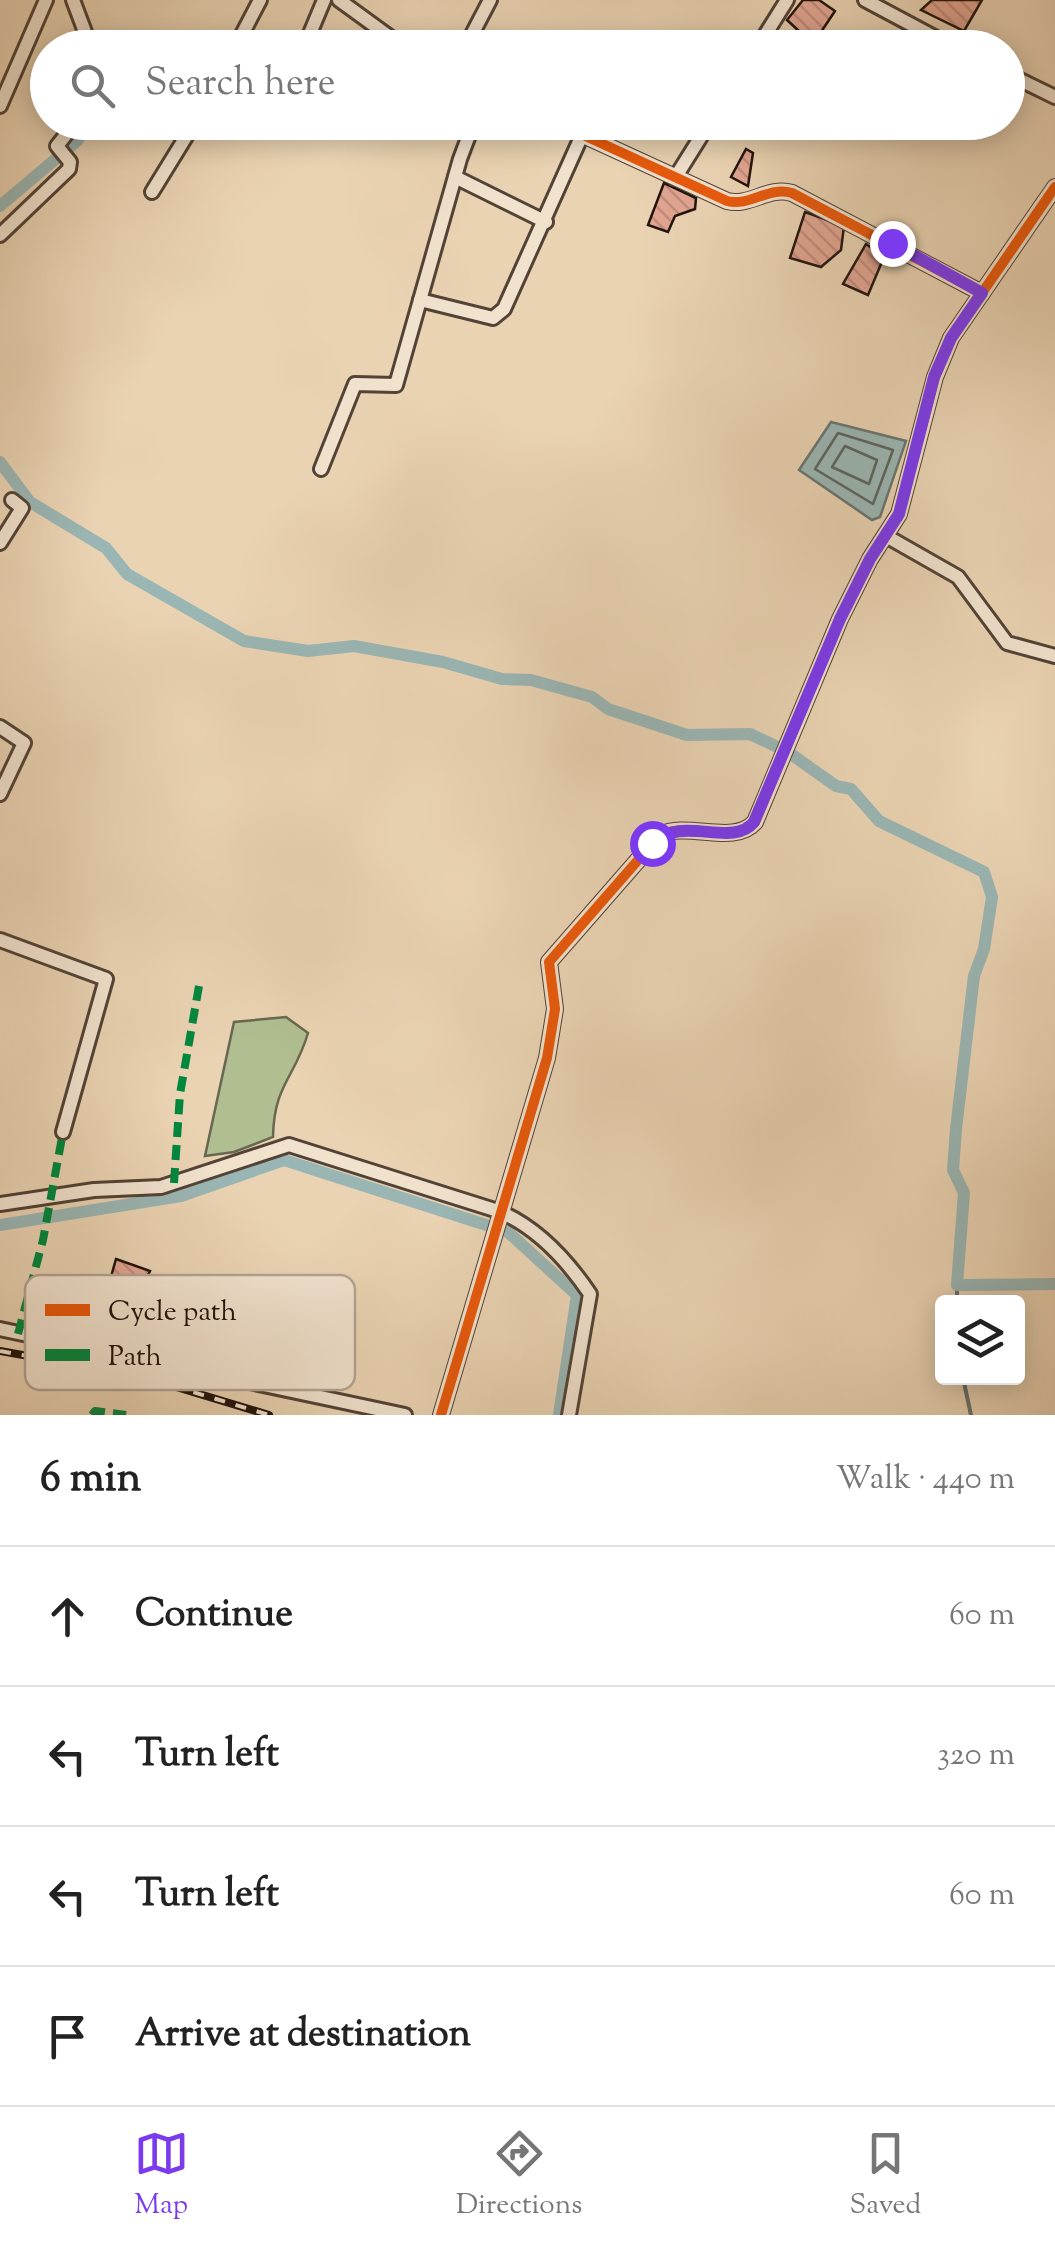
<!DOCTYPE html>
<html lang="en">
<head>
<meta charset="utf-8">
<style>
	:root { --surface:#fff; --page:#f2f2f2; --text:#222; --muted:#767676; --line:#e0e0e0; --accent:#7c3aed }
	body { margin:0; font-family:"Sorts Mill Goudy",serif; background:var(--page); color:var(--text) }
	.controls { position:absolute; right:30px; bottom:30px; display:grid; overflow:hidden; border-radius:10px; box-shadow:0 5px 25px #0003 }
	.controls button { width:90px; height:90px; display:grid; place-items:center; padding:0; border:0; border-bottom:2px solid var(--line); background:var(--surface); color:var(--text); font:50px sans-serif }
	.stop { position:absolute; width:30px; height:30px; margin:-22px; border:8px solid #7c3aed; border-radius:50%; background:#fff }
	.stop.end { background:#7c3aed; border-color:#fff; box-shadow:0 2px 10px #0008 }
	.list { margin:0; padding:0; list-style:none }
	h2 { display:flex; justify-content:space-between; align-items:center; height:130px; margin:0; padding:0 40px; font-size:42px }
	h2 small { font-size:32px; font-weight:400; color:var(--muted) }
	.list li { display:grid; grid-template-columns:65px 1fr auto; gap:30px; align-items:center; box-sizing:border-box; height:140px; padding:0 40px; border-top:2px solid var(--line) }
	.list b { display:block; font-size:38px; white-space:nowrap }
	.list em { font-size:32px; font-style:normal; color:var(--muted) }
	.icon { flex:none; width:55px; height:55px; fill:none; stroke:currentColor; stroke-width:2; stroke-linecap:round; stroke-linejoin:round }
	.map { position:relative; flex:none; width:1055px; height:1415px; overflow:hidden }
	.search { position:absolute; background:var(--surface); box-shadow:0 5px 25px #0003; left:30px; right:30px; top:30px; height:110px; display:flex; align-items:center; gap:25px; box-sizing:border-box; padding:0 35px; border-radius:55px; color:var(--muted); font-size:38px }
	.sheet { height:690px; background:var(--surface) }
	nav { display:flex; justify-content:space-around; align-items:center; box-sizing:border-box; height:140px; border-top:2px solid var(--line); background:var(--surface); font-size:28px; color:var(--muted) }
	nav a { display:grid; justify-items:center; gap:5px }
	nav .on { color:var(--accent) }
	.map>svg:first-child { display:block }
</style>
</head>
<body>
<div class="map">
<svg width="1055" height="1415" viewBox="0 0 1055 1415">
	<defs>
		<pattern id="building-back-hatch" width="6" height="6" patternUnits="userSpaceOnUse" patternTransform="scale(2.5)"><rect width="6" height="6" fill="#e2a592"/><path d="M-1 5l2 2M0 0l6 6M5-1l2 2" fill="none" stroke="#c28d7d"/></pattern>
	</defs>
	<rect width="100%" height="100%" fill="#ead3b3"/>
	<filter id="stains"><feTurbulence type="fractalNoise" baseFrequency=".002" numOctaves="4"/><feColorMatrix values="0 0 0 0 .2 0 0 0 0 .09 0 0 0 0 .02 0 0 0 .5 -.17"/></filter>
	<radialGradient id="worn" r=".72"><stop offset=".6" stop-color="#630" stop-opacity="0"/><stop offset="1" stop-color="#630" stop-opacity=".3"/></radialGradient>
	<path fill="#b0be92" stroke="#686850" stroke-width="2.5" d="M286 1017 308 1033C295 1078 274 1084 273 1137L234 1152 205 1156 234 1022Z"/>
	<path fill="#9ab6b4" stroke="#697571" stroke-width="2.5" d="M831 422 906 441 880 517 872 520 799 470Z"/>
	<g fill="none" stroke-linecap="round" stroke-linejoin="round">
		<g stroke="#5d6460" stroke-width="2.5">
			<path d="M838 433 893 450 873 504 815 469Z"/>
			<path d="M845 446 877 460 869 484 832 467Z"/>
		</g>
		<g stroke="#697571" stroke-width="4">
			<path d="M957 1285V1302"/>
			<path d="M963 1378 971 1415"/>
		</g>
		<g stroke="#9ab6b4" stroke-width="12">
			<path d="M0 206 77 141 90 122"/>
			<path d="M0 462 30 502 106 548 127 574 244 641 308 651 354 646 443 662 502 679 531 680 592 697 608 709 687 735 750 734 788 752 836 786 851 789 879 821 984 872 992 897 984 949 974 976 956 1129 953 1170 964 1193 957 1285 1055 1284"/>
			<path d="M0 1225 181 1196 284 1160 508 1232 577 1295 559 1415"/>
		</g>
	</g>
	<g fill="url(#building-back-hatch)" stroke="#20130d" stroke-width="2.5">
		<path d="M803 0H819L835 11 813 44 787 20Z"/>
		<path d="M932 0H982L964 31 921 10Z"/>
		<path d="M746 149 753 153 748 186 731 177Z"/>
		<path d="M664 183 696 198 695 209 675 216 668 232 648 225Z"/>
		<path d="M805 212 844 226 841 250 821 267 790 258Z"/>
		<path d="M866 244 884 257 868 295 843 284Z"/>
		<path d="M116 1259 150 1271 134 1306 105 1298Z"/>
	</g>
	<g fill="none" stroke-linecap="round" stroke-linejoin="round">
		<g stroke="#524336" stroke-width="18">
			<g id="street">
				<path d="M73 0 91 48"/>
				<path d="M339 0 405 48"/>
				<path d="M865 0 955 48"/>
				<path d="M235 48 260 0"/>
				<path d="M304 48 324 0"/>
				<path d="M465 48 490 0"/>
				<path d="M757 48 787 0"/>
				<path d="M1008 74 1055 97"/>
				<path d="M0 106 46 0"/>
				<path d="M555 122 727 201C750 207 768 186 792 193L982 293"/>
				<path d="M455 177 546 222"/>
				<path d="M675 178 710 122"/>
				<path d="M152 192 195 122"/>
				<path d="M0 235 69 169 70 162 57 146 76 122"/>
				<path d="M420 300 493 318 504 309 582 135"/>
				<path d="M321 469 355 384 396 385 460 159 474 122"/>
				<path d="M886 536 958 577 1007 643 1055 656"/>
				<path d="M0 543 22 508 12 500"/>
				<path d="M0 727 24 743 0 794"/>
				<path d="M0 940 106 979 63 1132"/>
				<path d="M0 1204 94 1190 161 1187 289 1145 498 1211C537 1227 567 1260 590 1294L569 1415"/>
				<path d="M0 1329 405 1415"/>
				<path d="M441 1415 547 1058 555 1009 549 962 660 835C688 821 734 846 755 822L840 619 870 559 899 514 935 377 951 338 1055 187"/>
			</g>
		</g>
		<use href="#street" stroke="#f1e2ce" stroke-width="12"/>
		<g stroke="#20130d" stroke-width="8">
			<path id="rail" d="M0 1351 140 1376 269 1415"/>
		</g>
		<use href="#rail" stroke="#f1e2ce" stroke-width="4" stroke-dasharray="11" stroke-linecap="butt"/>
		<g stroke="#00873e" stroke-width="8" stroke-dasharray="15 8" stroke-linecap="butt">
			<path d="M174 1183 180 1094 199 986"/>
			<path d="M18 1334 43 1240 63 1132"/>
			<path d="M92 1415 95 1411 126 1415"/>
		</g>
		<g stroke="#f1e2ce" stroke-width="16">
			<g id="cycleway">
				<path d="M555 122 727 201C750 207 768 186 792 193L982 293"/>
				<path d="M441 1415 547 1058 555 1009 549 962 660 835C688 821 734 846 755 822L840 619 870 559 899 514 935 377 951 338 1055 187"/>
			</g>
		</g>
		<use href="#cycleway" stroke="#e8590c" stroke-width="10"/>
	</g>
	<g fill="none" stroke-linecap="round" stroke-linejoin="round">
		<path stroke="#7c3aed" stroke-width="12" d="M652 843C683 814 732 849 754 822L840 619 870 559 899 514 934 377 951 338 982 293 892 243"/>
	</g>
	<rect x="25" y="1275" width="330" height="115" rx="15" fill="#f1e2ce" stroke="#b2a494" stroke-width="2.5"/>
	<rect x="45" y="1304" width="45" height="12" fill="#e8590c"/>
	<rect x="45" y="1349" width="45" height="12" fill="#00873e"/>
	<g font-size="28" fill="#20130d">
		<text x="108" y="1320">Cycle path</text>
		<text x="108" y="1365">Path</text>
	</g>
	<rect width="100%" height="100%" filter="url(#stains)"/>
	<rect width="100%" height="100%" fill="url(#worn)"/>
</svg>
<div class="controls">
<button><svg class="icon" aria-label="layers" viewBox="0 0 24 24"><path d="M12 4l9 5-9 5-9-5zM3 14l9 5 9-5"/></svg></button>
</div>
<div class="stop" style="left:652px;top:843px"></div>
<div class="stop end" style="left:892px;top:243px"></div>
<div class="search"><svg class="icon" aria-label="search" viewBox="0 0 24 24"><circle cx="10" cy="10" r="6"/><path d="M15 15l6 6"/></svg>Search here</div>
</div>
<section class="sheet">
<h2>6 min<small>Walk · 440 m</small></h2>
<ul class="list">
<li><svg class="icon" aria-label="ahead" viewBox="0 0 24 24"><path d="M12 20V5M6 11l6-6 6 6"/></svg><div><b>Continue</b></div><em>60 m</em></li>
<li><svg class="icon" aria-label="left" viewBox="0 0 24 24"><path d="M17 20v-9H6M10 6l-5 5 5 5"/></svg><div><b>Turn left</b></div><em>320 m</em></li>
<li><svg class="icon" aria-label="left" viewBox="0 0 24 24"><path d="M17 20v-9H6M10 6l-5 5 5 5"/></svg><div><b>Turn left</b></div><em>60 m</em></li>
<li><svg class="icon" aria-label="arrive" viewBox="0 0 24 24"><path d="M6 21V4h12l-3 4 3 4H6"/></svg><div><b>Arrive at destination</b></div></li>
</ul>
</section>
<nav>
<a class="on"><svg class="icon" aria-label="map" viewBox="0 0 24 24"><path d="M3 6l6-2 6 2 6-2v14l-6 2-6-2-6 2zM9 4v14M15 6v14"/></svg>Map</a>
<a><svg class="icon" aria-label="directions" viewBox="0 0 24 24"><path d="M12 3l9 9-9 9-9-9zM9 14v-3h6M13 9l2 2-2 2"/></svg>Directions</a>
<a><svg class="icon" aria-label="saved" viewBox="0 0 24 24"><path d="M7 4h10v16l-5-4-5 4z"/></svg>Saved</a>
</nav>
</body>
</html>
